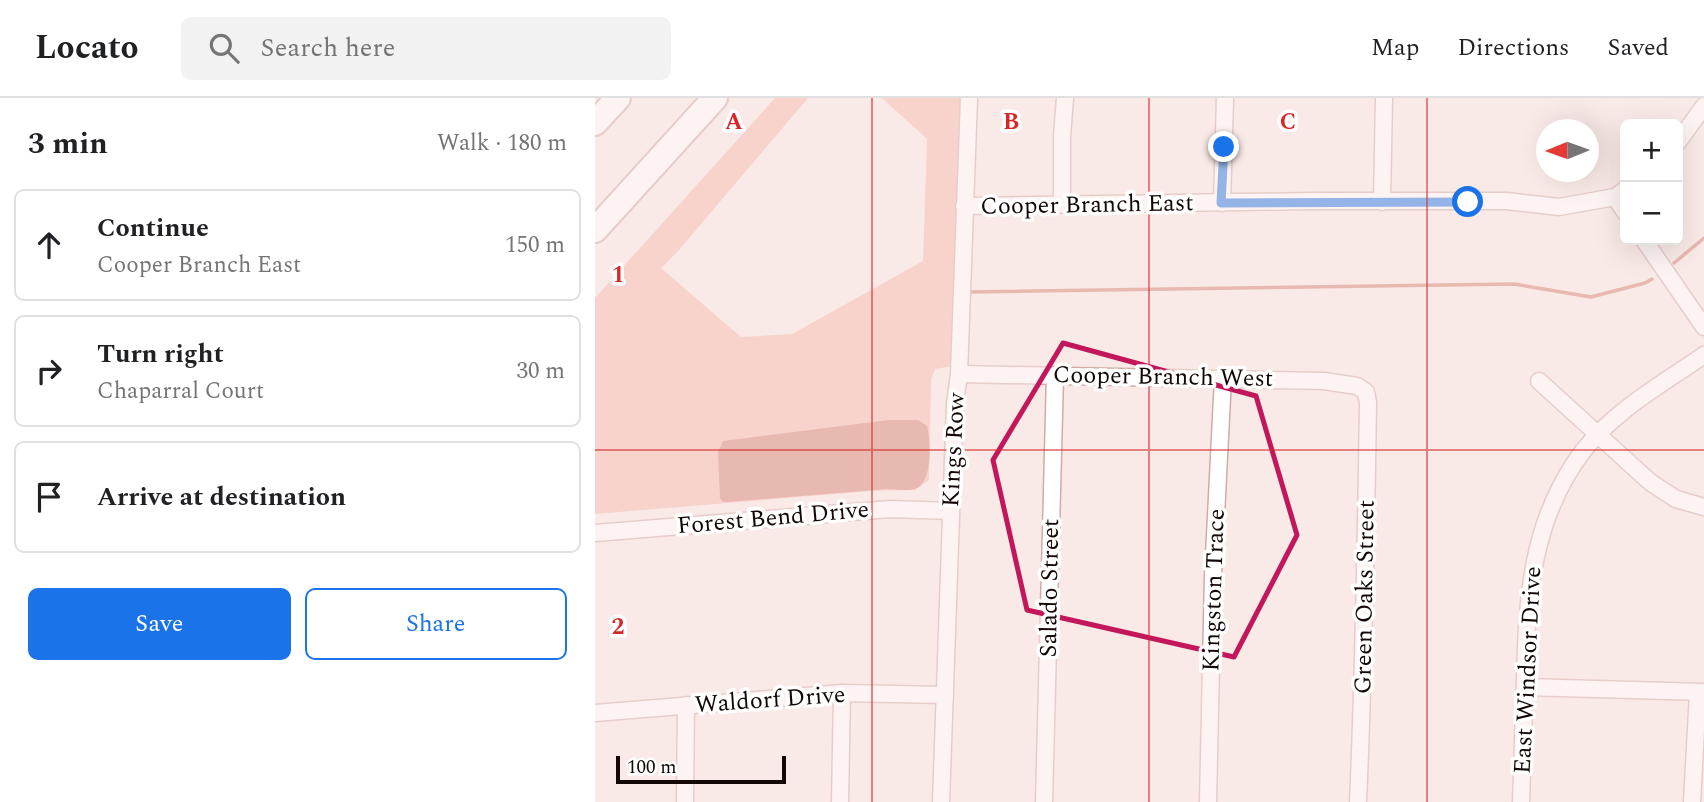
<!DOCTYPE html>
<html lang="en">
<head>
<meta charset="utf-8">
<style>
	:root { --surface:#fff; --page:#f2f2f2; --text:#202124; --muted:#757577; --line:#e0e0e0; --accent:#1a73e8 }
	body { margin:0; font-family:Spectral,serif; background:var(--page); color:var(--text) }
	.controls { position:absolute; right:21px; top:21px; display:grid; overflow:hidden; border-radius:10px; box-shadow:0 7px 28px #0002 }
	.controls button { width:63px; height:63px; display:grid; place-items:center; padding:0; border:0; border-bottom:2px solid var(--line); background:var(--surface); color:var(--text); font:35px sans-serif }
	.compass { position:absolute; left:941px; top:21px; width:63px; height:63px; border-radius:50%; background:var(--surface); box-shadow:0 7px 28px #0002; rotate:269deg }
	.scale { position:absolute; left:21px; bottom:18px; width:170px; box-sizing:border-box; padding-left:7px; border:4px solid #140806; border-top:0; font-size:19px; line-height:24px; white-space:nowrap; color:#140806; -webkit-text-stroke:5px #fff; paint-order:stroke }
	.stop { position:absolute; width:21px; height:21px; margin:-16px; border:5px solid #1a73e8; border-radius:50%; background:#fff }
	.stop.end { background:#1a73e8; border-color:#fff; box-shadow:0 2px 7px #0008 }
	.list { margin:0; padding:0; list-style:none }
	h2 { display:flex; justify-content:space-between; align-items:center; height:91px; margin:0; padding:0 28px; font-size:30px }
	h2 small { font-size:23px; font-weight:400; color:var(--muted) }
	.list li { display:grid; grid-template-columns:46px 1fr auto; gap:21px; align-items:center; box-sizing:border-box; height:112px; margin:0 14px 14px; padding:0 14px; border:2px solid var(--line); border-radius:10px }
	.list b { display:block; font-size:26px; white-space:nowrap }
	.list p { margin:0; font-size:23px; white-space:nowrap; color:var(--muted) }
	.list em { font-size:23px; font-style:normal; color:var(--muted) }
	.actions { display:flex; gap:14px; padding:21px 28px }
	.actions a { flex:1; padding:16px 0; border:2px solid var(--accent); border-radius:10px; text-align:center; font-size:24px; color:var(--accent) }
	.actions .main { background:var(--accent); color:#fff }
	.icon { flex:none; width:38px; height:38px; fill:none; stroke:currentColor; stroke-width:2; stroke-linecap:round; stroke-linejoin:round }
	.map { position:relative; flex:none; width:1109px; height:704px; overflow:hidden }
	header { display:flex; align-items:center; gap:42px; box-sizing:border-box; height:98px; padding:0 35px; background:var(--surface); border-bottom:2px solid var(--line) }
	header strong { font-size:33px }
	nav { display:flex; gap:38px; margin-inline-start:auto; font-size:24px }
	.search { width:490px; height:63px; background:var(--page); display:flex; align-items:center; gap:18px; box-sizing:border-box; padding:0 24px; border-radius:10px; color:var(--muted); font-size:26px }
	main { display:flex }
	aside { flex:1; background:var(--surface) }
	.map>svg:first-child { display:block }
</style>
</head>
<body>
<header>
<strong>Locato</strong>
<div class="search"><svg class="icon" aria-label="search" viewBox="0 0 24 24"><circle cx="10" cy="10" r="6"/><path d="M15 15l6 6"/></svg>Search here</div>
<nav><a>Map</a><a>Directions</a><a>Saved</a></nav>
</header>
<main>
<aside>
<h2>3 min<small>Walk · 180 m</small></h2>
<ul class="list">
<li><svg class="icon" aria-label="ahead" viewBox="0 0 24 24"><path d="M12 20V5M6 11l6-6 6 6"/></svg><div><b>Continue</b><p>Cooper Branch East</p></div><em>150 m</em></li>
<li><svg class="icon" aria-label="right" viewBox="0 0 24 24"><path d="M7 20v-9h11M14 6l5 5-5 5"/></svg><div><b>Turn right</b><p>Chaparral Court</p></div><em>30 m</em></li>
<li><svg class="icon" aria-label="arrive" viewBox="0 0 24 24"><path d="M6 21V4h12l-3 4 3 4H6"/></svg><div><b>Arrive at destination</b></div></li>
</ul>
<div class="actions"><a class="main">Save</a><a>Share</a></div>
</aside>
<div class="map">
<svg width="1109" height="704" viewBox="0 0 1109 704">
	<rect width="100%" height="100%" fill="#faeae7"/>
	<path fill="#f6b9ac" d="M180 0H213L84 152 66 170 146 239 197 236 328 163 332 41 287 0H374L364 267 340 271 336 282 334 382 320 392 276 393 0 416V200Z"/>
	<path fill="#d17f6d" d="M294 322H323L332 328C336 343 338 385 320 391 311 393 300 391 291 391L133 404H128L125 400 123 354 128 343Z"/>
	<g fill="none" stroke-linecap="round" stroke-linejoin="round">
		<g stroke="#d17f6d" stroke-width="3.5">
			<path d="M1079 165 1109 140"/>
			<path d="M374 194 919 186 996 199 1050 185 1057 181"/>
		</g>
		<g stroke="#d0aca4" stroke-width="19">
			<g id="minor">
				<path d="M1083 44 1109 8"/>
				<path d="M1020 99 1030 114"/>
				<path d="M787 104 789 0"/>
				<path d="M627 105 630 0"/>
				<path d="M467 106V38L470 0"/>
				<path d="M369 108 719 103H911L964 109 1020 99 1030 92"/>
				<path d="M1049 142 1109 229"/>
				<path d="M364 276 729 283 762 288 771 294 773 305C771 438 769 571 763 704"/>
				<path d="M944 283 1055 384 1081 401 1109 409"/>
				<path d="M0 435 295 411 356 413"/>
				<path d="M930 589 1109 594"/>
				<path d="M0 615 247 595 350 597"/>
				<path d="M90 704 91 607"/>
				<path d="M245 704 247 595"/>
				<path d="M346 704 360 305 364 276 374 0"/>
				<path d="M449 704 460 277"/>
				<path d="M613 704 618 477 628 280"/>
				<path d="M926 704C927 663 929 622 930 581 932 499 936 422 988 353 1020 312 1067 286 1109 257"/>
				<path d="M1097 704 1103 594"/>
			</g>
		</g>
		<g stroke="#d0aca4" stroke-width="28">
			<g id="highway">
				<path d="M0 25 23 0"/>
				<path d="M0 132 120 0"/>
			</g>
		</g>
		<use href="#minor" stroke="#fff" stroke-width="16"/>
		<use href="#highway" stroke="#fff" stroke-width="24"/>
	</g>
	<g fill="none" stroke-linecap="round" stroke-linejoin="round">
		<path stroke="#1a73e8" stroke-width="9" d="M629 49 626 105 873 104"/>
	</g>
	<path d="M0 0H1109V704H0ZM468 245 661 298 702 437 639 559 432 512 398 362Z" fill="#faeae7" fill-opacity=".55" fill-rule="evenodd"/>
	<path fill="none" stroke="#c2185b" stroke-width="5" stroke-linejoin="round" d="M468 245 661 298 702 437 639 559 432 512 398 362Z"/>
	<path fill="none" stroke="#d62828" stroke-width="2" stroke-opacity="0.55" d="M277 0V704M554 0V704M832 0V704M0 352H1109"/>
	<g text-anchor="middle" dominant-baseline="central" stroke-width="7" stroke-linejoin="round" paint-order="stroke">
		<g font-size="24" fill="#140806" stroke="#fff">
			<text transform="translate(492 107) rotate(-1)">Cooper Branch East</text>
			<text transform="translate(568 279) rotate(1)">Cooper Branch West</text>
			<text transform="translate(359 352) rotate(-87)">Kings Row</text>
			<text transform="translate(178 420) rotate(-5)">Forest Bend Drive</text>
			<text transform="translate(455 490) rotate(-89)">Salado Street</text>
			<text transform="translate(619 492) rotate(-88)">Kingston Trace</text>
			<text transform="translate(770 499) rotate(-89)">Green Oaks Street</text>
			<text transform="translate(933 572) rotate(-87)">East Windsor Drive</text>
			<text transform="translate(175 602) rotate(-4)">Waldorf Drive</text>
		</g>
	</g>
	<g font-size="23" text-anchor="middle" font-weight="bold" fill="#d62828" stroke="#fff" stroke-width="7" stroke-linejoin="round" paint-order="stroke">
		<text x="139" y="31">A</text>
		<text x="416" y="31">B</text>
		<text x="693" y="31">C</text>
		<text x="23" y="184">1</text>
		<text x="23" y="536">2</text>
	</g>
</svg>
<div class="controls">
<button>+</button>
<button>−</button>
</div>
<svg class="compass" viewBox="-18 -18 36 36"><path d="M0-13l5 13h-10z" fill="#e53935"/><path d="M0 13l5-13h-10z" fill="#757577"/></svg>
<div class="scale">100 m</div>
<div class="stop" style="left:873px;top:104px"></div>
<div class="stop end" style="left:629px;top:49px"></div>
</div>
</main>
</body>
</html>
